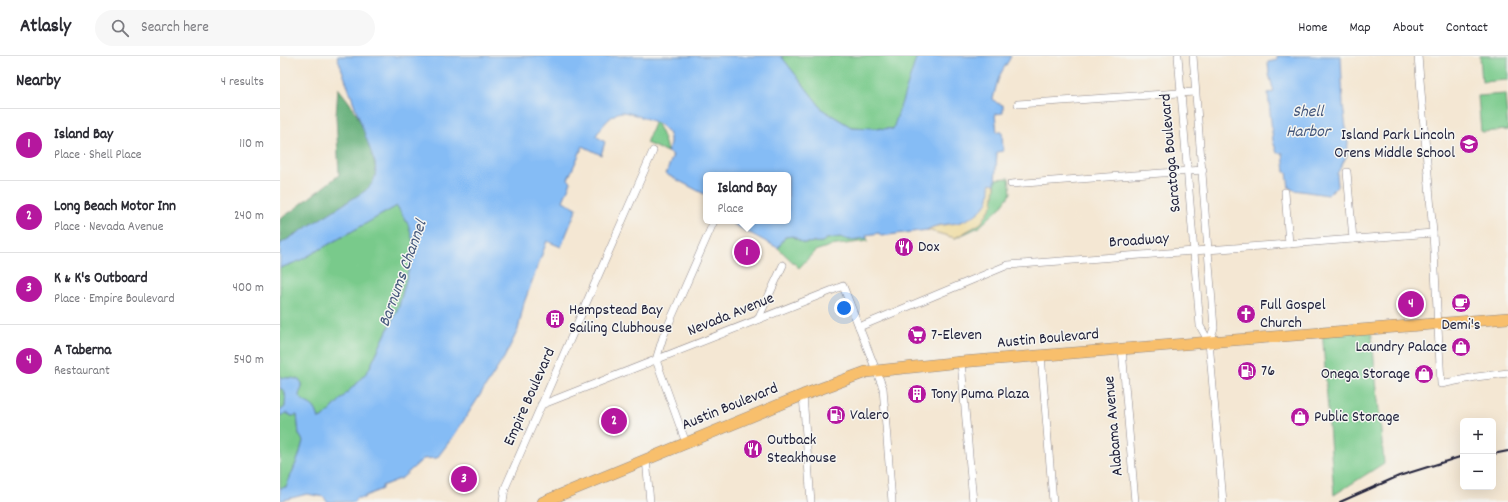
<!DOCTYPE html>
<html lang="en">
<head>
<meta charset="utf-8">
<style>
	:root { --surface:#fff; --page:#f7f7f7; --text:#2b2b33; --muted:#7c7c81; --line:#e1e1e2; --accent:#b5179e }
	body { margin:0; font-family:Dekko,sans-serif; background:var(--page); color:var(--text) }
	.controls { position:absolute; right:12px; bottom:12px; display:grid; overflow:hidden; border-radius:6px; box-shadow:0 4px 16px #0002 }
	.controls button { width:36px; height:36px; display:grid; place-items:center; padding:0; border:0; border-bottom:1px solid var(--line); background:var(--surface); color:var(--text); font:20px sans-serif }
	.you { position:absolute; left:564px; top:252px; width:14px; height:14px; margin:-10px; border:3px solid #fff; border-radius:50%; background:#1a73e8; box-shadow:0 0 0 6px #1a73e833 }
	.badge { display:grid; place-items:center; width:26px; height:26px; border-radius:50%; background:var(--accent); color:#fff; font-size:13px; font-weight:700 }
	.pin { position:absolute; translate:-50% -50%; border:2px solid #fff; box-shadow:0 1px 4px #0006 }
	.popup { position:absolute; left:423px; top:116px; width:88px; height:52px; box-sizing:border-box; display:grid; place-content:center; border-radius:6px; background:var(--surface); filter:drop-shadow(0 1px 3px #0005); font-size:13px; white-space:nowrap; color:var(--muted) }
	.popup b { font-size:15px; color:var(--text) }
	.popup::after { content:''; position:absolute; left:50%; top:100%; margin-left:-8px; border:8px solid transparent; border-top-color:var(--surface) }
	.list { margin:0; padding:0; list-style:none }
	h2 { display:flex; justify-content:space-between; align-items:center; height:52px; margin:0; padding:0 16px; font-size:17px }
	h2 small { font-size:13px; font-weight:400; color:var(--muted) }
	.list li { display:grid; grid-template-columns:26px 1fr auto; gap:12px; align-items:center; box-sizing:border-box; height:72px; padding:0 16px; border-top:1px solid var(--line) }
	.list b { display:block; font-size:15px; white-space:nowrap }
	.list p { margin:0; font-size:13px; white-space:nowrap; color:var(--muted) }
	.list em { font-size:13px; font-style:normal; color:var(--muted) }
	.icon { flex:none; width:22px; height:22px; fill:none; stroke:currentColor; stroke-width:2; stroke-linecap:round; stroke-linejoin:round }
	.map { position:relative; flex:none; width:1228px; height:446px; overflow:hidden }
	header { display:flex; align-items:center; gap:24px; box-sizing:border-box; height:56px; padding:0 20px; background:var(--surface); border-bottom:1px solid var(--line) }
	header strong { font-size:19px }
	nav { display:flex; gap:22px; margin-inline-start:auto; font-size:14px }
	.search { width:280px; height:36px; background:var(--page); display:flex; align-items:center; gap:10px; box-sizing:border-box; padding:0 14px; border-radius:22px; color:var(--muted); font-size:15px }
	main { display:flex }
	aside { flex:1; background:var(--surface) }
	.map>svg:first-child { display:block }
</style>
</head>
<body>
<header>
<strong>Atlasly</strong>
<div class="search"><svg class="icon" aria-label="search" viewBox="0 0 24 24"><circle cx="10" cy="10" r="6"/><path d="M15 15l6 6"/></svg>Search here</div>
<nav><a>Home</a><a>Map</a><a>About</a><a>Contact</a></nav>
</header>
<main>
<aside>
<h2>Nearby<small>4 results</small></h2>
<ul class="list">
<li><span class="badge">1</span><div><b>Island Bay</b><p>Place · Shell Place</p></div><em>110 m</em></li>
<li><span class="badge">2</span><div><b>Long Beach Motor Inn</b><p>Place · Nevada Avenue</p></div><em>240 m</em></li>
<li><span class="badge">3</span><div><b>K &amp; K's Outboard</b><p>Place · Empire Boulevard</p></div><em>400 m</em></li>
<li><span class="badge">4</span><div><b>A Taberna</b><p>Restaurant</p></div><em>540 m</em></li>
</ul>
</aside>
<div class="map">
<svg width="1228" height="446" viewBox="0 0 1228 446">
	<rect width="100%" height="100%" fill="#f6f6f2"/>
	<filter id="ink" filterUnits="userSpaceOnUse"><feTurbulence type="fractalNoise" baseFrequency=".025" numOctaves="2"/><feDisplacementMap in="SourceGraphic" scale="8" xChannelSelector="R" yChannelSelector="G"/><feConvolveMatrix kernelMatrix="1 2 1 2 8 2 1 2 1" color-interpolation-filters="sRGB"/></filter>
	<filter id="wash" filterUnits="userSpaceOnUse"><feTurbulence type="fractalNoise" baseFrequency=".012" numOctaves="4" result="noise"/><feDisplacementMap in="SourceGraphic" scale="16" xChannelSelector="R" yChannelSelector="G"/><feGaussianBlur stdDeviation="0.9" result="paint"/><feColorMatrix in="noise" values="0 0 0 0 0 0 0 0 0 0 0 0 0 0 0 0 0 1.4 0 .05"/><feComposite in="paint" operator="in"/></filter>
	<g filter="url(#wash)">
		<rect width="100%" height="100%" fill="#f4e7d3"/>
		<g fill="#79ca8b" stroke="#4e7663">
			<path d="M501 0H637L614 73 571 71 543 54Z"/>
			<path d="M1200 0H1228V24L1202 26Z"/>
			<path d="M1225 38 1228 74 1201 76 1198 40Z"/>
			<path d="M375 65C381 75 385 84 387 96L366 87Z"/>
			<path d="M729 122 731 137 720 152 699 171 675 182 701 167 713 148 716 123Z"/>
			<path d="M117 150 128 168 135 191 119 250 88 315 44 361 39 363C34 344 27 351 19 340 19 336 22 334 22 330 23 320 6 323 0 321V212L19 205Z"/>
			<path d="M512 180 524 187 542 186 546 183 560 181 569 184 587 182 588 185 550 190 535 195 519 212 498 192 505 181Z"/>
			<path d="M1091 271 1104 407 1054 439 1042 272Z"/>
			<path d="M0 332C8 335 5 344 5 351L0 355Z"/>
			<path d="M6 357 12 360 17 359 19 378 23 385 19 400 6 431 0 432V360Z"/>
		</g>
		<path fill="#62ae77" stroke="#426859" d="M58 32C62 37 67 43 71 49 80 61 100 109 95 123 93 128 89 131 85 135L0 188V163L16 152 59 119 56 60Z"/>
		<path fill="#eeda9e" stroke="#887e6c" d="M710 126 715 128 713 148 701 167 675 182 647 174 653 171 679 166 708 144Z"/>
		<g fill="#85bcf5" stroke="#546f98">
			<path d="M57 0H501L543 54 571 71 613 73 637 0H731C728 7 724 11 721 17 717 25 715 35 713 43L717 47 723 49V57L715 58 717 76H722L723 95 717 96 715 128 710 127C710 133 710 140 708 145 702 156 689 164 677 167 666 169 656 168 647 174L601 180 599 177 586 179 587 182 569 184 560 181 546 183 542 186 523 187 513 180 505 181 498 192 447 165H508V119H426V139L386 118 393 99 387 96C398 75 378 66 361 61 355 59 348 56 342 56 333 56 320 72 316 80L325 86 321 99 303 90 288 123 291 126 283 145 297 152 281 191 267 185 244 247 238 274 224 302 175 378 157 402 143 403 122 422 102 430V433L85 440 84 442H76L74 446H47L44 441 27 438 0 445V432L6 431 19 400 23 385 19 378 17 359 12 360 6 357 0 360V355L5 351C5 344 8 335 0 332V321C6 323 23 320 22 330 22 334 19 336 19 340 27 351 34 344 39 363L44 361 88 315 119 250 135 191 128 168 117 150 19 205 0 212V188L85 135C95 126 97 120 95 107Z"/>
			<path d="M997 0H1061L1063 50 1068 87 1067 99 1057 118 1058 129 1048 139 1014 134 1009 132 1007 116H1005L1003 97H997L993 85 988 37 994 36 989 18 988 6 997 4Z"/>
		</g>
	</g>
	<g filter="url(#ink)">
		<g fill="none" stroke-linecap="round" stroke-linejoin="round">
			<g stroke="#8b8487" stroke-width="8">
				<g id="street">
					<path d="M898 0 920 270 929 286"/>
					<path d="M913 0 934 272 929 286 943 446"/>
					<path d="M1138 0 1153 177 1161 328 1196 321 1228 317"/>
					<path d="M738 48 914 36"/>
					<path d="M1067 116 1073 183"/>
					<path d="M731 128 923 114"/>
					<path d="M1005 136 1009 188"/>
					<path d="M478 263 503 209"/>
					<path d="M579 271 728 209 1153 177"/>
					<path d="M842 293 855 446"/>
					<path d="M761 299 773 446"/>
					<path d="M681 306 693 446"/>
					<path d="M523 339 531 446"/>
					<path d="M261 349 563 230 603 332 612 446"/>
					<path d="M406 387 376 304 383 281 434 165"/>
					<path d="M366 403 370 446"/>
					<path d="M223 446 225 432 373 95"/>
				</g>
			</g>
			<g stroke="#8b8487" stroke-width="12">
				<path id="primary" d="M263 446 523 339 586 316 681 306 1228 262"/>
			</g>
			<use href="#street" stroke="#fff" stroke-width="7"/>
			<use href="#primary" stroke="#f8bf6c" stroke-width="11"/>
			<g stroke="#22223b" stroke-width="2">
				<path d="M1213 398 1228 395"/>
				<path d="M1060 446 1119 420 1183 400"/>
			</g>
		</g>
	</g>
	<defs>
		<g id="school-disc" transform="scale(1)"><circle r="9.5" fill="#b5179e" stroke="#f6f6f2"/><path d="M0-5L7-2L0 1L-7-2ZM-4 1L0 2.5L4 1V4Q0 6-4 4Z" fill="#fff"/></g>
		<g id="restaurant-disc" transform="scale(1)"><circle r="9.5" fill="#b5179e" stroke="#f6f6f2"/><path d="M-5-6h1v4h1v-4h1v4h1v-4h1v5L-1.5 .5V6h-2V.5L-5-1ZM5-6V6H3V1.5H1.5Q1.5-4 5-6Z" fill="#fff"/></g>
		<g id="cafe-disc" transform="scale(1)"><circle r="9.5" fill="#b5179e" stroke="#f6f6f2"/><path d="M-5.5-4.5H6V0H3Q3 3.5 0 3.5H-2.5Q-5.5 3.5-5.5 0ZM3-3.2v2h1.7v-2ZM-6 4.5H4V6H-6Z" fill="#fff"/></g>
		<g id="church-disc" transform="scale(1)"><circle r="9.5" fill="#b5179e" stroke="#f6f6f2"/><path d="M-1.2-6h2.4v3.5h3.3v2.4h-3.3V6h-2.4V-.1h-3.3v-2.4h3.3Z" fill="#fff"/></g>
		<g id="building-disc" transform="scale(1)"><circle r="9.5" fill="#b5179e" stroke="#f6f6f2"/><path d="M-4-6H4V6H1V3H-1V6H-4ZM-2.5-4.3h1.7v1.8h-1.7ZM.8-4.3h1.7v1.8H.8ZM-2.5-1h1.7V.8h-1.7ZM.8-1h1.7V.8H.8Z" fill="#fff"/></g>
		<g id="supermarket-disc" transform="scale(1)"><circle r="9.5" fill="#b5179e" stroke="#f6f6f2"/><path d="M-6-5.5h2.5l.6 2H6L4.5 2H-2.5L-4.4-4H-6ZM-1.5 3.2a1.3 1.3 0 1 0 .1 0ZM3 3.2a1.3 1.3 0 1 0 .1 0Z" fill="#fff"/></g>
		<g id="shop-disc" transform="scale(1)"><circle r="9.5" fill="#b5179e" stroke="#f6f6f2"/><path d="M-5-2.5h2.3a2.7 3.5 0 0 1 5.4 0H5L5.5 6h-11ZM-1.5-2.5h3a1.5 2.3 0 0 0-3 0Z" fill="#fff"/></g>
		<g id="fuel-disc" transform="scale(1)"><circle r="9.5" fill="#b5179e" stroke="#f6f6f2"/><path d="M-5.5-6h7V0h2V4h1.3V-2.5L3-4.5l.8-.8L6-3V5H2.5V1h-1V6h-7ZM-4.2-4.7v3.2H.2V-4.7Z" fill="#fff"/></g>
	</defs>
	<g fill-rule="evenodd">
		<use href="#school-disc" x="1189" y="88"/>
		<use href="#restaurant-disc" x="624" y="191"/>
		<use href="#cafe-disc" x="1181" y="247"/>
		<use href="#church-disc" x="966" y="258"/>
		<use href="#building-disc" x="275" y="263"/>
		<use href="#supermarket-disc" x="637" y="279"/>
		<use href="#shop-disc" x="1181" y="291"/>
		<use href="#fuel-disc" x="967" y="315"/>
		<use href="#shop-disc" x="1144" y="318"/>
		<use href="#building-disc" x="637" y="338"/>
		<use href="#fuel-disc" x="556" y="359"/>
		<use href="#shop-disc" x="1020" y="361"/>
		<use href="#restaurant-disc" x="473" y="393"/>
	</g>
	<g text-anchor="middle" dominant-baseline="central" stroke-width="3" stroke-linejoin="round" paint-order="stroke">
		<g font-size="16" fill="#22223b" stroke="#f6f6f2" text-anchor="start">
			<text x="1175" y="79" text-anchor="end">Island Park Lincoln<tspan x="1175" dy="18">Orens Middle School</tspan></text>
			<text x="638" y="191">Dox</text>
			<text x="980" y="249">Full Gospel<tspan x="980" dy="18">Church</tspan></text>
			<text x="289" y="254">Hempstead Bay<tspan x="289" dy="18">Sailing Clubhouse</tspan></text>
			<text x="1181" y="269" text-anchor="middle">Demi's</text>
			<text x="651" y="279">7-Eleven</text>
			<text x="1167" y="291" text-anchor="end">Laundry Palace</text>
			<text x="981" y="315">76</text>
			<text x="1130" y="318" text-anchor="end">Onega Storage</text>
			<text x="651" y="338">Tony Puma Plaza</text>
			<text x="570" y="359">Valero</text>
			<text x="1034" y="361">Public Storage</text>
			<text x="487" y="384">Outback<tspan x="487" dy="18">Steakhouse</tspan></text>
		</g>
		<g font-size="16" fill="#22223b" stroke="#f6f6f2">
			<text transform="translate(891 97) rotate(-95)">Saratoga Boulevard</text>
			<text transform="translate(859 185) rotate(-4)">Broadway</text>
			<text transform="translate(451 259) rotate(-22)">Nevada Avenue</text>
			<text transform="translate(768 283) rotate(-5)">Austin Boulevard</text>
			<text transform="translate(250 341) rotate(-66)">Empire Boulevard</text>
			<text transform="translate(450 351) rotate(-22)">Austin Boulevard</text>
			<text transform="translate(834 370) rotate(-95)">Alabama Avenue</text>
		</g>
		<g font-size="17" font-style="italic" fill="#45587c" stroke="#f6f6f2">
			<text x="1028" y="57">Shell<tspan x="1028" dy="20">Harbor</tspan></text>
			<text transform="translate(124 218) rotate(-70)">Barnums Channel</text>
		</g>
	</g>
</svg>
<div class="controls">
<button>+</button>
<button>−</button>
</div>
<div class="you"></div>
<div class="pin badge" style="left:467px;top:196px">1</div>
<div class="popup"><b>Island Bay</b>Place</div>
<div class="pin badge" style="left:334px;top:365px">2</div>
<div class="pin badge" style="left:184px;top:423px">3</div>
<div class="pin badge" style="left:1131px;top:248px">4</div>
</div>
</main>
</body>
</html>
